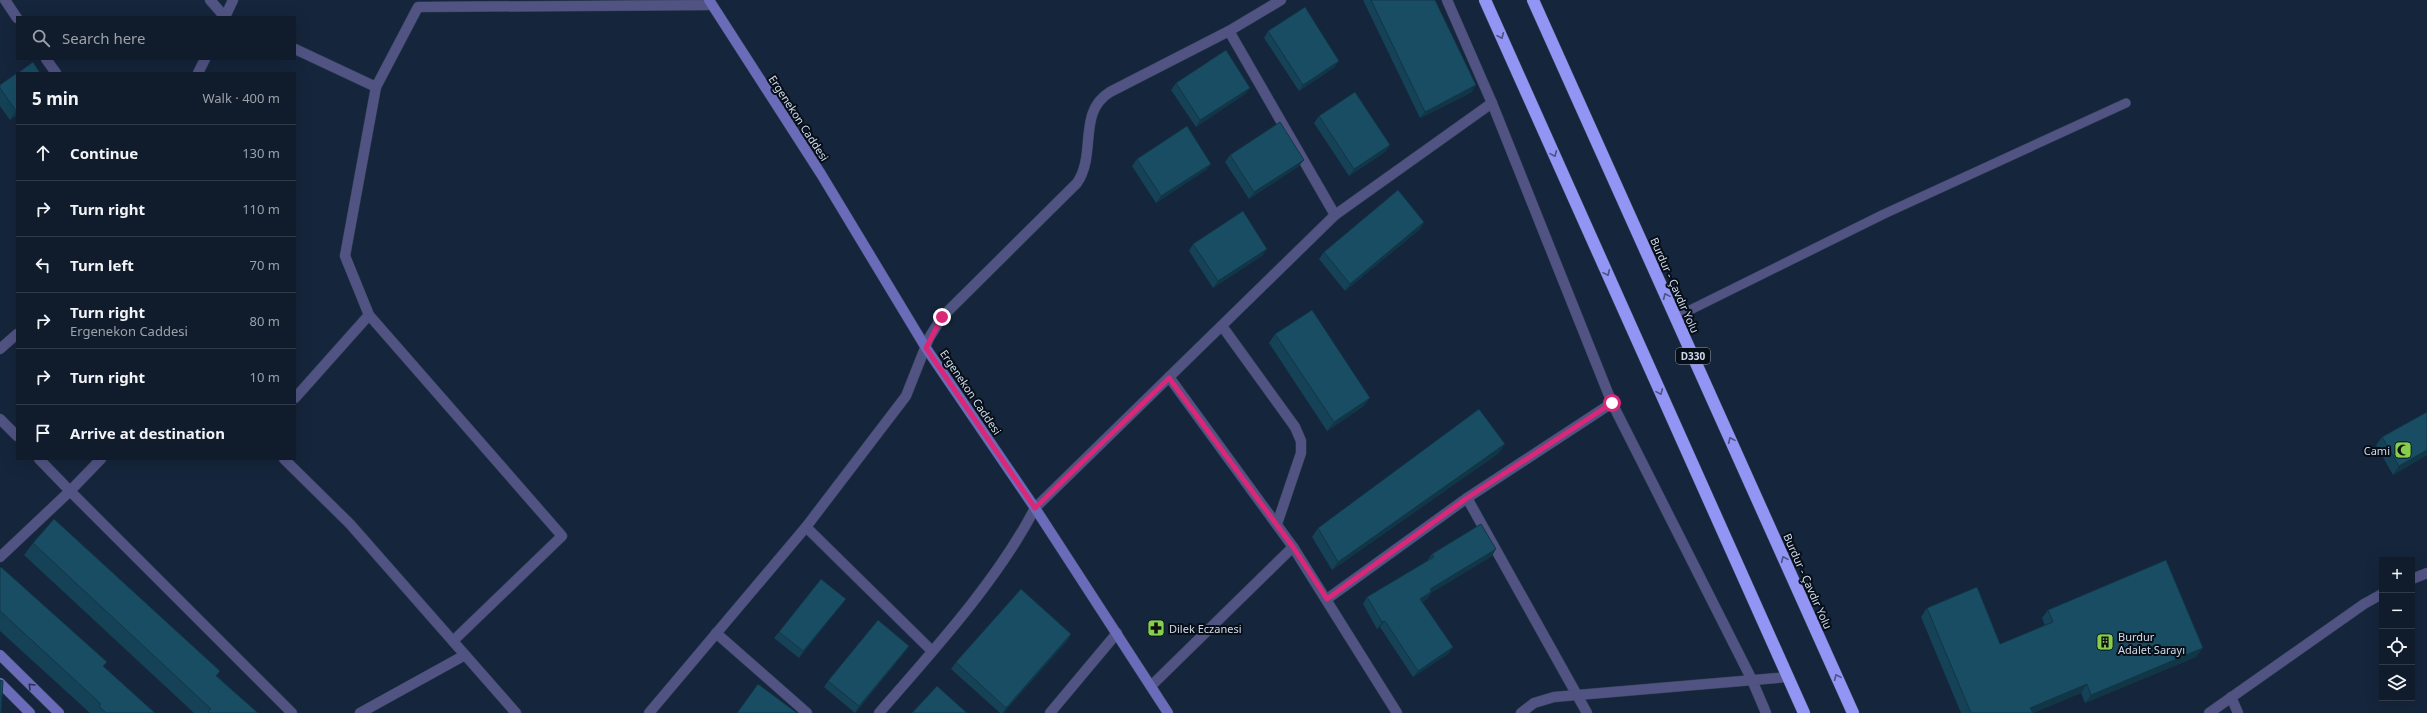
<!DOCTYPE html>
<html lang="en">
<head>
<meta charset="utf-8">
<style>
	:root { --surface:#101c2c; --page:#1e2938; --text:#f1f3f6; --muted:#9ca1a9; --line:#303a48 }
	body { margin:0; font-family:"Noto Sans",sans-serif; background:var(--page); color:var(--text) }
	.controls { position:absolute; right:12px; bottom:12px; display:grid; overflow:hidden; border-radius:0px; box-shadow:0 4px 16px #0002 }
	.controls button { width:36px; height:36px; display:grid; place-items:center; padding:0; border:0; border-bottom:1px solid var(--line); background:var(--surface); color:var(--text); font:20px sans-serif }
	.stop { position:absolute; width:12px; height:12px; margin:-9px; border:3px solid #db2777; border-radius:50%; background:#fff }
	.stop.end { background:#db2777; border-color:#fff; box-shadow:0 1px 4px #0008 }
	.list { margin:0; padding:0; list-style:none }
	h2 { display:flex; justify-content:space-between; align-items:center; height:52px; margin:0; padding:0 16px; font-size:17px }
	h2 small { font-size:13px; font-weight:400; color:var(--muted) }
	.list li { display:grid; grid-template-columns:26px 1fr auto; gap:12px; align-items:center; box-sizing:border-box; height:56px; padding:0 16px; border-top:1px solid var(--line) }
	.list b { display:block; font-size:15px; white-space:nowrap }
	.list p { margin:0; font-size:13px; white-space:nowrap; color:var(--muted) }
	.list em { font-size:13px; font-style:normal; color:var(--muted) }
	.icon { flex:none; width:22px; height:22px; fill:none; stroke:currentColor; stroke-width:2; stroke-linecap:round; stroke-linejoin:round }
	.map { position:relative; flex:none; width:2427px; height:713px; overflow:hidden }
	.search { position:absolute; background:var(--surface); box-shadow:0 4px 16px #0002; left:16px; top:16px; width:280px; height:44px; display:flex; align-items:center; gap:10px; box-sizing:border-box; padding:0 14px; border-radius:0px; color:var(--muted); font-size:15px }
	.panel { position:absolute; background:var(--surface); box-shadow:0 4px 16px #0002; left:16px; top:72px; width:280px; height:388px; border-radius:0px }
	.map>svg:first-child { display:block }
</style>
</head>
<body>
<div class="map">
<svg width="2427" height="713" viewBox="0 0 2427 713">
	<rect width="100%" height="100%" fill="#15253b"/>
	<g fill="none" stroke-linecap="round" stroke-linejoin="round">
		<g stroke="#334257" stroke-width="10">
			<path id="lane" d="M1676 317 1884 214 2126 103"/>
		</g>
		<g stroke="#334257" stroke-width="11">
			<g id="street">
				<path d="M5 0 17 18"/>
				<path d="M210 0 225 17"/>
				<path d="M1447 0 1492 103 1612 403 1752 680 1766 713"/>
				<path d="M225 17 233 0"/>
				<path d="M1229 31 1335 215"/>
				<path d="M295 49 376 87 345 256 369 315 562 536 453 641"/>
				<path d="M46 59 56 73"/>
				<path d="M198 73 205 59"/>
				<path d="M376 87 418 7 711 5"/>
				<path d="M1222 326 1295 427 1301 441V453L1277 524"/>
				<path d="M0 349 17 334"/>
				<path d="M1169 377 1293 547 1397 713"/>
				<path d="M295 398 369 315"/>
				<path d="M0 419 17 436"/>
				<path d="M39 459 70 491 101 459"/>
				<path d="M284 459 350 524 516 713"/>
				<path d="M1467 498 1587 713"/>
				<path d="M806 527 932 651"/>
				<path d="M0 557 70 491 292 713"/>
				<path d="M2412 579 2427 573"/>
				<path d="M1327 599 1467 498 1612 403"/>
				<path d="M716 633 807 713"/>
				<path d="M1151 686 1293 547"/>
				<path d="M2231 697 2238 713"/>
				<path d="M360 713 465 655"/>
				<path d="M649 713 806 527 906 396 929 338 942 317 1077 183C1097 154 1077 112 1110 92L1229 31 1281 0"/>
				<path d="M879 713C933 651 998 580 1035 508L1335 215 1492 103"/>
				<path d="M1050 713 1117 633"/>
				<path d="M1521 713 1534 703 1554 697 1788 677"/>
				<path d="M2209 713 2364 604 2382 594"/>
			</g>
		</g>
		<g stroke="#334257" stroke-width="11">
			<g id="secondary">
				<path d="M709 0 821 174 926 348 1035 508 1168 713"/>
				<path d="M0 655 59 713"/>
				<path d="M0 683 30 713"/>
			</g>
		</g>
		<g stroke="#334257" stroke-width="13">
			<g id="highway">
				<path d="M1485 0 1804 713"/>
				<path d="M1533 0 1853 713"/>
			</g>
		</g>
		<use href="#lane" stroke="#515383" stroke-width="9"/>
		<use href="#street" stroke="#515383" stroke-width="10"/>
		<use href="#secondary" stroke="#6a6cb9" stroke-width="10"/>
		<use href="#highway" stroke="#9295f4" stroke-width="12"/>
	</g>
	<g fill="#154256">
		<path d="M1363 0H1435L1472 92 1420 118Z"/>
		<path d="M1268 31 1335 67 1299 91 1264 38Z"/>
		<path d="M17 73V115L10 120 0 106V85Z"/>
		<path d="M1176 83 1250 88 1245 94 1196 127 1171 90Z"/>
		<path d="M1319 116 1390 145 1385 152 1349 176 1314 123Z"/>
		<path d="M1230 155 1299 166 1249 199 1225 162Z"/>
		<path d="M1137 159 1211 164 1206 170 1156 203 1132 166Z"/>
		<path d="M1424 222 1420 229 1345 291 1319 259 1324 252Z"/>
		<path d="M1193 244 1263 255 1213 288 1189 251Z"/>
		<path d="M1275 334 1364 406 1327 431 1269 343Z"/>
		<path d="M2382 437 2427 455 2393 475 2376 445Z"/>
		<path d="M1499 453 1332 570 1312 537 1318 528Z"/>
		<path d="M33 543 217 676 258 713H194L24 555Z"/>
		<path d="M1432 554 1492 556 1431 593 1427 599 1422 602 1453 647 1448 654 1413 677 1380 627 1377 629 1363 604 1367 597 1427 561Z"/>
		<path d="M0 568 107 662 103 667 155 713H90L0 631Z"/>
		<path d="M841 605 799 658 774 638 779 632Z"/>
		<path d="M1927 608 2000 644 2045 626 2042 618 2048 610 2196 657 2085 703 2081 693 2033 713H1961L1921 617Z"/>
		<path d="M1071 634 1067 641 1003 713H1000L951 669 956 662Z"/>
		<path d="M909 646 904 653 855 713 824 687 828 681Z"/>
	</g>
	<g fill="#113646">
		<path d="M1339 61 1335 67 1299 91 1303 85Z"/>
		<path d="M1476 85 1472 92 1420 118 1425 112Z"/>
		<path d="M1250 88 1245 94 1196 127 1200 120Z"/>
		<path d="M16 111H17V115L10 120Z"/>
		<path d="M1390 145 1385 152 1349 176 1354 169Z"/>
		<path d="M1304 160 1299 166 1249 199 1254 192Z"/>
		<path d="M1211 164 1206 170 1156 203 1161 196Z"/>
		<path d="M1424 222 1420 229 1345 291 1350 284Z"/>
		<path d="M1267 249 1263 255 1213 288 1218 281Z"/>
		<path d="M1370 398 1364 406 1327 431 1334 422Z"/>
		<path d="M1505 444 1499 453 1332 570 1338 562Z"/>
		<path d="M2427 450V455L2393 475 2399 466Z"/>
		<path d="M1496 549 1492 556 1431 593 1427 599 1415 606 1420 599 1430 589Z"/>
		<path d="M846 599 841 605 799 658 803 651Z"/>
		<path d="M1385 621 1380 627 1377 629 1382 622Z"/>
		<path d="M1071 634 1067 641 1002 713 1006 708Z"/>
		<path d="M909 646 904 653 854 713 859 706Z"/>
		<path d="M1453 647 1448 654 1413 677 1418 671Z"/>
		<path d="M2203 648 2196 657 2085 703 2091 695Z"/>
		<path d="M2087 684 2081 693 2032 713 2030 708Z"/>
	</g>
	<g fill="#184d64" stroke="#113646">
		<path d="M1371 0H1435L1476 85 1425 112Z"/>
		<path d="M1305 7 1339 61 1303 85 1268 31Z"/>
		<path d="M1226 50 1250 88 1200 120 1176 83Z"/>
		<path d="M33 62 40 73H18Z"/>
		<path d="M17 73V111H16L0 88V85Z"/>
		<path d="M1355 92 1390 145 1354 169 1319 116Z"/>
		<path d="M1280 122 1304 160 1254 192 1230 155Z"/>
		<path d="M1187 126 1211 164 1161 196 1137 159Z"/>
		<path d="M1398 190 1424 222 1350 284 1324 252Z"/>
		<path d="M1243 211 1267 249 1218 281 1193 244Z"/>
		<path d="M1312 310 1370 398 1334 422 1275 334Z"/>
		<path d="M1479 409 1505 444 1338 562 1318 528Z"/>
		<path d="M2427 412V450L2399 466 2382 437Z"/>
		<path d="M54 519 220 671 216 676 258 713H210L208 712 211 709 33 543Z"/>
		<path d="M1481 524 1496 549 1430 589 1431 592 1420 599 1453 647 1418 671 1385 621 1382 622 1367 597 1434 557 1432 554Z"/>
		<path d="M2166 560 2203 648 2091 695 2087 684 2030 708 2033 713H1971L1927 608 1977 587 2000 644 2053 622 2048 610Z"/>
		<path d="M1 567 107 662 103 666 155 713H106L99 706 101 704 0 611V568Z"/>
		<path d="M821 579 846 599 803 651 779 632Z"/>
		<path d="M1021 589 1071 634 1006 708 956 662Z"/>
		<path d="M878 620 909 646 859 706 828 681Z"/>
		<path d="M0 680 3 681 1 713H0Z"/>
		<path d="M758 684 797 713H737Z"/>
		<path d="M937 686 967 713H912Z"/>
	</g>
	<defs><path id="oneway-chevron" d="M-2-3.5L2.5 0L-2 3.5" fill="none" stroke-width="1.6" stroke-linecap="round" stroke-linejoin="round"/></defs>
	<g stroke="#4c5286">
		<use href="#oneway-chevron" transform="translate(1501 36) rotate(66)"/>
		<use href="#oneway-chevron" transform="translate(1554 154) rotate(66)"/>
		<use href="#oneway-chevron" transform="translate(1607 273) rotate(66)"/>
		<use href="#oneway-chevron" transform="translate(1666 296) rotate(-114)"/>
		<use href="#oneway-chevron" transform="translate(1660 392) rotate(66)"/>
		<use href="#oneway-chevron" transform="translate(1731 440) rotate(-114)"/>
		<use href="#oneway-chevron" transform="translate(1784 559) rotate(-114)"/>
		<use href="#oneway-chevron" transform="translate(1837 677) rotate(-114)"/>
	</g>
	<use stroke="#2a2f50" href="#oneway-chevron" transform="translate(31 686) rotate(-135)"/>
	<g fill="none" stroke-linecap="round" stroke-linejoin="round">
		<path stroke="#db2777" stroke-width="5" d="M942 317 926 348 1035 508 1169 378 1293 547 1327 599 1467 498 1612 403"/>
	</g>
	<defs>
		<g id="mosque-square" transform="scale(0.9)"><rect x="-9" y="-9" width="18" height="18" rx="4" fill="#86cf4c" stroke="#070e18"/><path d="M3.5-4.9A6 6 0 1 0 3.5 4.9A5 5 0 1 1 3.5-4.9Z" fill="#111"/></g>
		<g id="pharmacy-square" transform="scale(0.9)"><rect x="-9" y="-9" width="18" height="18" rx="4" fill="#86cf4c" stroke="#070e18"/><path d="M-2-6h4v4h4v4h-4v4h-4v-4h-4v-4h4Z" fill="#111"/></g>
		<g id="building-square" transform="scale(0.9)"><rect x="-9" y="-9" width="18" height="18" rx="4" fill="#86cf4c" stroke="#070e18"/><path d="M-4-6H4V6H1V3H-1V6H-4ZM-2.5-4.3h1.7v1.8h-1.7ZM.8-4.3h1.7v1.8H.8ZM-2.5-1h1.7V.8h-1.7ZM.8-1h1.7V.8H.8Z" fill="#111"/></g>
	</defs>
	<g fill-rule="evenodd">
		<use href="#mosque-square" x="2403" y="450"/>
		<use href="#pharmacy-square" x="1156" y="628"/>
		<use href="#building-square" x="2105" y="642"/>
	</g>
	<g text-anchor="middle" dominant-baseline="central" stroke-width="4" stroke-linejoin="round" paint-order="stroke">
		<rect fill="#070e18" stroke="#949eab" stroke-width="1" x="1676" y="348" width="34" height="16" rx="3"/>
		<g font-size="10" font-weight="bold" fill="#d0dbea">
			<text x="1693" y="356">D330</text>
		</g>
		<g font-size="11" fill="#d0dbea" stroke="#070e18">
			<text transform="translate(799 118) rotate(57)">Ergenekon Caddesi</text>
			<text transform="translate(1675 285) rotate(66)">Burdur - Çavdır Yolu</text>
			<text transform="translate(971 392) rotate(56)">Ergenekon Caddesi</text>
			<text transform="translate(1808 581) rotate(66)">Burdur - Çavdır Yolu</text>
		</g>
		<g font-size="11" fill="#d0dbea" stroke="#070e18" text-anchor="start">
			<text x="2390" y="450" text-anchor="end">Cami</text>
			<text x="1169" y="628">Dilek Eczanesi</text>
			<text x="2118" y="636">Burdur<tspan x="2118" dy="13">Adalet Sarayı</tspan></text>
		</g>
	</g>
</svg>
<div class="controls">
<button>+</button>
<button>−</button>
<button><svg class="icon" aria-label="locate" viewBox="0 0 24 24"><circle cx="12" cy="12" r="6"/><path d="M12 2v4M12 18v4M2 12h4M18 12h4"/></svg></button>
<button><svg class="icon" aria-label="layers" viewBox="0 0 24 24"><path d="M12 4l9 5-9 5-9-5zM3 14l9 5 9-5"/></svg></button>
</div>
<div class="stop" style="left:1612px;top:403px"></div>
<div class="stop end" style="left:942px;top:317px"></div>
<div class="search"><svg class="icon" aria-label="search" viewBox="0 0 24 24"><circle cx="10" cy="10" r="6"/><path d="M15 15l6 6"/></svg>Search here</div>
<section class="panel">
<h2>5 min<small>Walk · 400 m</small></h2>
<ul class="list">
<li><svg class="icon" aria-label="ahead" viewBox="0 0 24 24"><path d="M12 20V5M6 11l6-6 6 6"/></svg><div><b>Continue</b></div><em>130 m</em></li>
<li><svg class="icon" aria-label="right" viewBox="0 0 24 24"><path d="M7 20v-9h11M14 6l5 5-5 5"/></svg><div><b>Turn right</b></div><em>110 m</em></li>
<li><svg class="icon" aria-label="left" viewBox="0 0 24 24"><path d="M17 20v-9H6M10 6l-5 5 5 5"/></svg><div><b>Turn left</b></div><em>70 m</em></li>
<li><svg class="icon" aria-label="right" viewBox="0 0 24 24"><path d="M7 20v-9h11M14 6l5 5-5 5"/></svg><div><b>Turn right</b><p>Ergenekon Caddesi</p></div><em>80 m</em></li>
<li><svg class="icon" aria-label="right" viewBox="0 0 24 24"><path d="M7 20v-9h11M14 6l5 5-5 5"/></svg><div><b>Turn right</b></div><em>10 m</em></li>
<li><svg class="icon" aria-label="arrive" viewBox="0 0 24 24"><path d="M6 21V4h12l-3 4 3 4H6"/></svg><div><b>Arrive at destination</b></div></li>
</ul>
</section>
</div>
</body>
</html>
